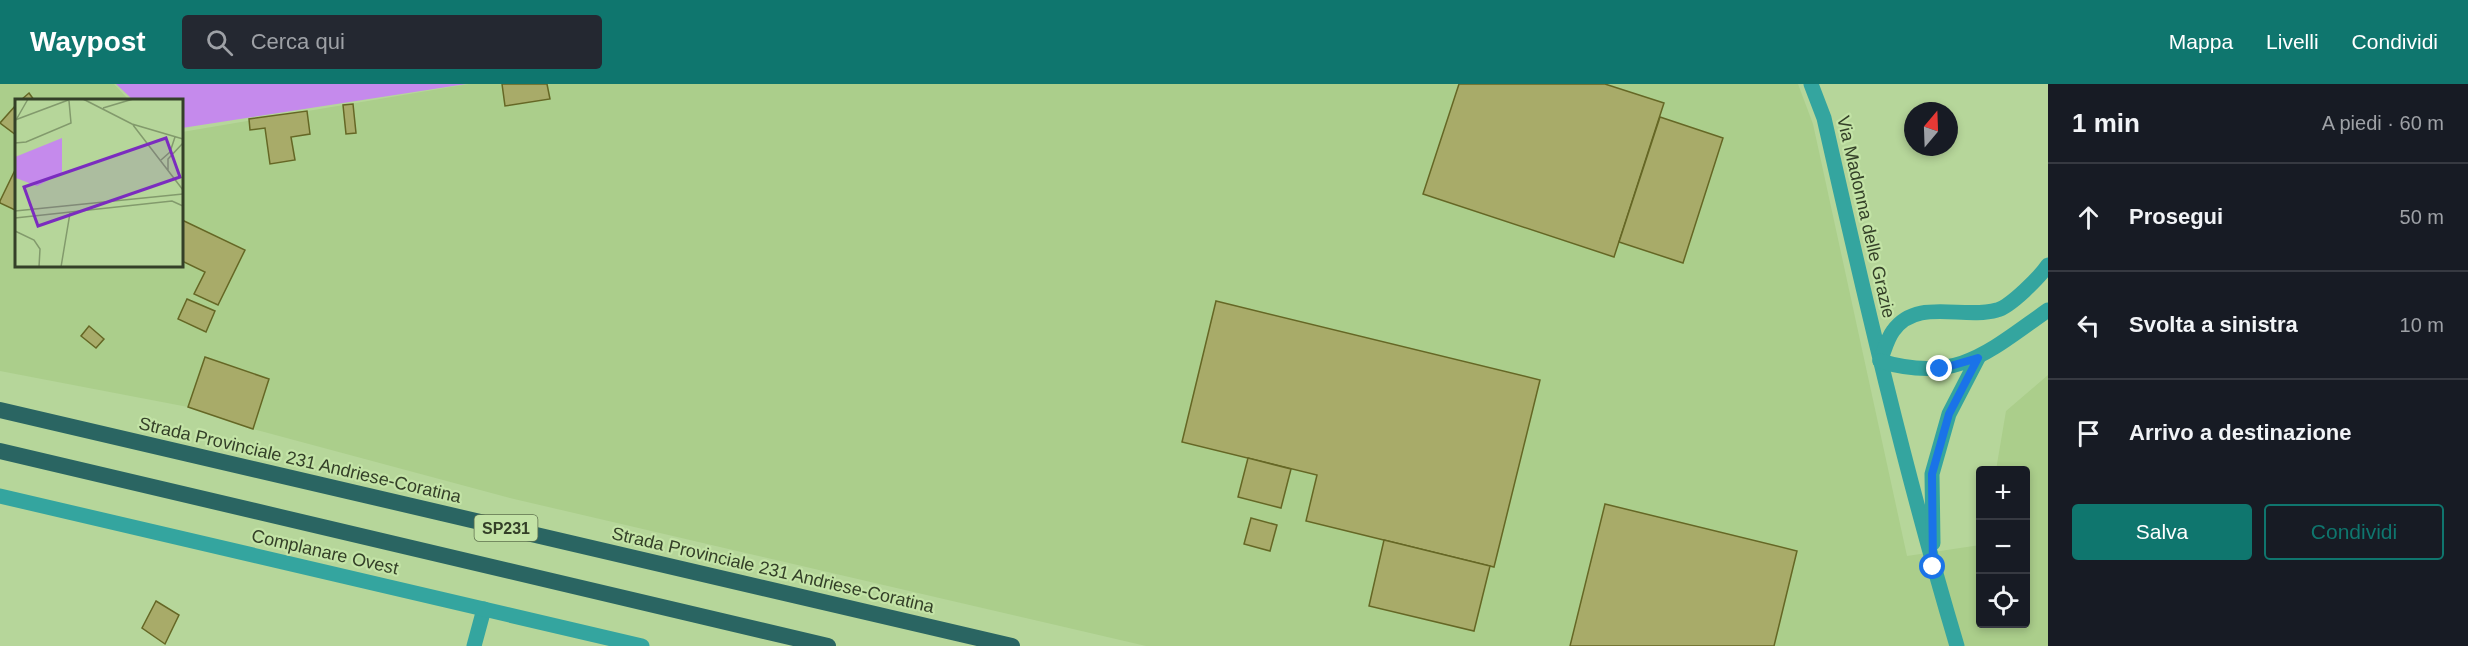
<!DOCTYPE html>
<html lang="it">
<head>
<meta charset="utf-8">
<style>
	:root { --surface:#171b24; --page:#242831; --text:#f1f3f6; --muted:#9ea1a6; --line:#363941; --accent:#0f766e }
	body { margin:0; font-family:Arial,sans-serif; background:var(--page); color:var(--text) }
	.controls { position:absolute; right:18px; bottom:18px; display:grid; overflow:hidden; border-radius:6px; box-shadow:0 3px 9px #0003 }
	.controls button { width:54px; height:54px; display:grid; place-items:center; padding:0; border:0; border-bottom:2px solid var(--line); background:var(--surface); color:var(--text); font:30px sans-serif }
	.compass { position:absolute; left:1904px; top:18px; width:54px; height:54px; border-radius:50%; background:var(--surface); box-shadow:0 3px 9px #0003; rotate:19deg }
	.stop { position:absolute; width:18px; height:18px; margin:-14px; border:4px solid #1a73e8; border-radius:50%; background:#fff }
	.stop.end { background:#1a73e8; border-color:#fff; box-shadow:0 2px 6px #0008 }
	.list { margin:0; padding:0; list-style:none }
	h2 { display:flex; justify-content:space-between; align-items:center; height:78px; margin:0; padding:0 24px; font-size:26px }
	h2 small { font-size:20px; font-weight:400; color:var(--muted) }
	.list li { display:grid; grid-template-columns:39px 1fr auto; gap:18px; align-items:center; box-sizing:border-box; height:108px; padding:0 24px; border-top:2px solid var(--line) }
	.list b { display:block; font-size:22px; white-space:nowrap }
	.list em { font-size:20px; font-style:normal; color:var(--muted) }
	.actions { display:flex; gap:12px; padding:18px 24px }
	.actions a { flex:1; padding:14px 0; border:2px solid var(--accent); border-radius:6px; text-align:center; font-size:21px; color:var(--accent) }
	.actions .main { background:var(--accent); color:#fff }
	.icon { flex:none; width:33px; height:33px; fill:none; stroke:currentColor; stroke-width:2; stroke-linecap:round; stroke-linejoin:round }
	.map { position:relative; flex:none; width:2048px; height:562px; overflow:hidden }
	header { display:flex; align-items:center; gap:36px; box-sizing:border-box; height:84px; padding:0 30px; background:var(--accent); color:#fff }
	header strong { font-size:28px }
	nav { display:flex; gap:33px; margin-inline-start:auto; font-size:21px }
	.search { width:420px; height:54px; background:var(--page); display:flex; align-items:center; gap:15px; box-sizing:border-box; padding:0 21px; border-radius:6px; color:var(--muted); font-size:22px }
	main { display:flex }
	aside { flex:1; background:var(--surface) }
	.map>svg:first-child { display:block }
</style>
</head>
<body>
<header>
<strong>Waypost</strong>
<div class="search"><svg class="icon" aria-label="search" viewBox="0 0 24 24"><circle cx="10" cy="10" r="6"/><path d="M15 15l6 6"/></svg>Cerca qui</div>
<nav><a>Mappa</a><a>Livelli</a><a>Condividi</a></nav>
</header>
<main>
<div class="map">
<svg width="2048" height="562" viewBox="0 0 2048 562">
	<rect width="100%" height="100%" fill="#b6d69a"/>
	<path fill="#abce8b" d="M0 0H114L129 16H16V182H182V48L469 0H1798L1813 40 1907 472 1980 461V540H2026V386H1996L2006 327 2048 291V562H1146L514 415 253 345 188 323 0 287Z"/>
	<path fill="#c58aec" d="M116 0H466L182 44V16H133Z"/>
	<g fill="#a8ab69" stroke="#656725" stroke-width="1.5">
		<path d="M502 0H547L550 15 505 22Z"/>
		<path d="M1459 0H1605L1664 19 1614 173 1423 110Z"/>
		<path d="M29 9 34 16H21Z"/>
		<path d="M353 20 356 49 346 50 343 21Z"/>
		<path d="M16 21V51L0 39Z"/>
		<path d="M307 27 310 50 291 53 295 76 270 80 265 44 250 46 249 35Z"/>
		<path d="M1660 33 1723 54 1683 179 1619 158Z"/>
		<path d="M16 84V123L15 126 0 119V117Z"/>
		<path d="M182 136 245 166 218 221 194 210 205 188 182 177Z"/>
		<path d="M187 215 215 227 206 248 178 235Z"/>
		<path d="M1216 217 1540 296 1494 483 1306 437 1317 391 1182 358Z"/>
		<path d="M89 242 104 255 96 264 81 252Z"/>
		<path d="M205 273 269 295 253 345 188 323Z"/>
		<path d="M1248 374 1291 385 1281 424 1238 413Z"/>
		<path d="M1605 420 1797 467 1774 562H1570Z"/>
		<path d="M1251 434 1277 441 1270 467 1244 460Z"/>
		<path d="M1384 456 1490 482 1474 547 1369 522Z"/>
		<path d="M156 517 179 531 165 560 142 544Z"/>
	</g>
	<g fill="none" stroke-linecap="round" stroke-linejoin="round">
		<path stroke="#34a59f" stroke-width="15" d="M474 562 484 525"/>
		<g stroke="#34a59f" stroke-width="15">
			<path d="M1811 0 1824 34C1864 211 1905 388 1957 562"/>
			<path d="M1880 277C1884 268 1887 255 1893 247 1917 213 1963 236 1997 226 2010 223 2040 193 2048 181"/>
			<path d="M1880 277C1957 300 1988 268 2048 226"/>
			<path d="M0 412 642 562"/>
			<path d="M1933 459 1932 390 1949 330 1978 274"/>
		</g>
		<g stroke="#2a6562" stroke-width="16">
			<path d="M0 326 1012 562"/>
			<path d="M0 367 828 562"/>
		</g>
	</g>
	<g fill="none" stroke-linecap="round" stroke-linejoin="round">
		<path stroke="#1a73e8" stroke-width="8" d="M1933 483 1932 390 1949 330 1978 274 1940 285"/>
	</g>
	<g text-anchor="middle" dominant-baseline="central" stroke-width="4.5" stroke-linejoin="round" paint-order="stroke">
		<rect fill="#c3e3a6" stroke="#5f714e" stroke-width="1.5" x="474.5" y="431" width="63" height="26" rx="4.5"/>
		<g font-size="16" font-weight="bold" fill="#344028">
			<text x="506" y="444">SP231</text>
		</g>
		<g font-size="18" fill="#344028" stroke="#c3e3a6">
			<text transform="translate(1866 133) rotate(77)">Via Madonna delle Grazie</text>
			<text transform="translate(300 376) rotate(13)">Strada Provinciale 231 Andriese-Coratina</text>
			<text transform="translate(325 468) rotate(13)">Complanare Ovest</text>
			<text transform="translate(773 486) rotate(13)">Strada Provinciale 231 Andriese-Coratina</text>
		</g>
	</g>
	<g transform="translate(15 15)">
		<rect width="168" height="168" fill="#b6d69a"/>
		<path d="M47 39V74L22 87 1 79 0 58Z" fill="#c58aec"/>
		<path fill="none" stroke="#829a6c" stroke-width="1.5" d="M68 0 117 25 168 40M88 9 118 0M0 21 56 0M1 21 13 0M118 26 168 91M0 44 11 43 56 24 54 2M146 61 155 53 160 38M153 71V60L168 44M0 112 168 95M0 119 157 102 168 107M0 132 19 141 25 150 24 168M46 168 55 114"/>
		<path fill="#7b2cbf" fill-opacity="0.15" stroke="#7b2cbf" stroke-width="3" d="M151 39 165 78 23 127 9 88Z"/>
		<rect width="168" height="168" fill="none" stroke="#344028" stroke-width="3"/>
	</g>
</svg>
<div class="controls">
<button>+</button>
<button>−</button>
<button><svg class="icon" aria-label="locate" viewBox="0 0 24 24"><circle cx="12" cy="12" r="6"/><path d="M12 2v4M12 18v4M2 12h4M18 12h4"/></svg></button>
</div>
<svg class="compass" viewBox="-18 -18 36 36"><path d="M0-13l5 13h-10z" fill="#e53935"/><path d="M0 13l5-13h-10z" fill="#9ea1a6"/></svg>
<div class="stop" style="left:1933px;top:483px"></div>
<div class="stop end" style="left:1940px;top:285px"></div>
</div>
<aside>
<h2>1 min<small>A piedi · 60 m</small></h2>
<ul class="list">
<li><svg class="icon" aria-label="ahead" viewBox="0 0 24 24"><path d="M12 20V5M6 11l6-6 6 6"/></svg><div><b>Prosegui</b></div><em>50 m</em></li>
<li><svg class="icon" aria-label="left" viewBox="0 0 24 24"><path d="M17 20v-9H6M10 6l-5 5 5 5"/></svg><div><b>Svolta a sinistra</b></div><em>10 m</em></li>
<li><svg class="icon" aria-label="arrive" viewBox="0 0 24 24"><path d="M6 21V4h12l-3 4 3 4H6"/></svg><div><b>Arrivo a destinazione</b></div></li>
</ul>
<div class="actions"><a class="main">Salva</a><a>Condividi</a></div>
</aside>
</main>
</body>
</html>
